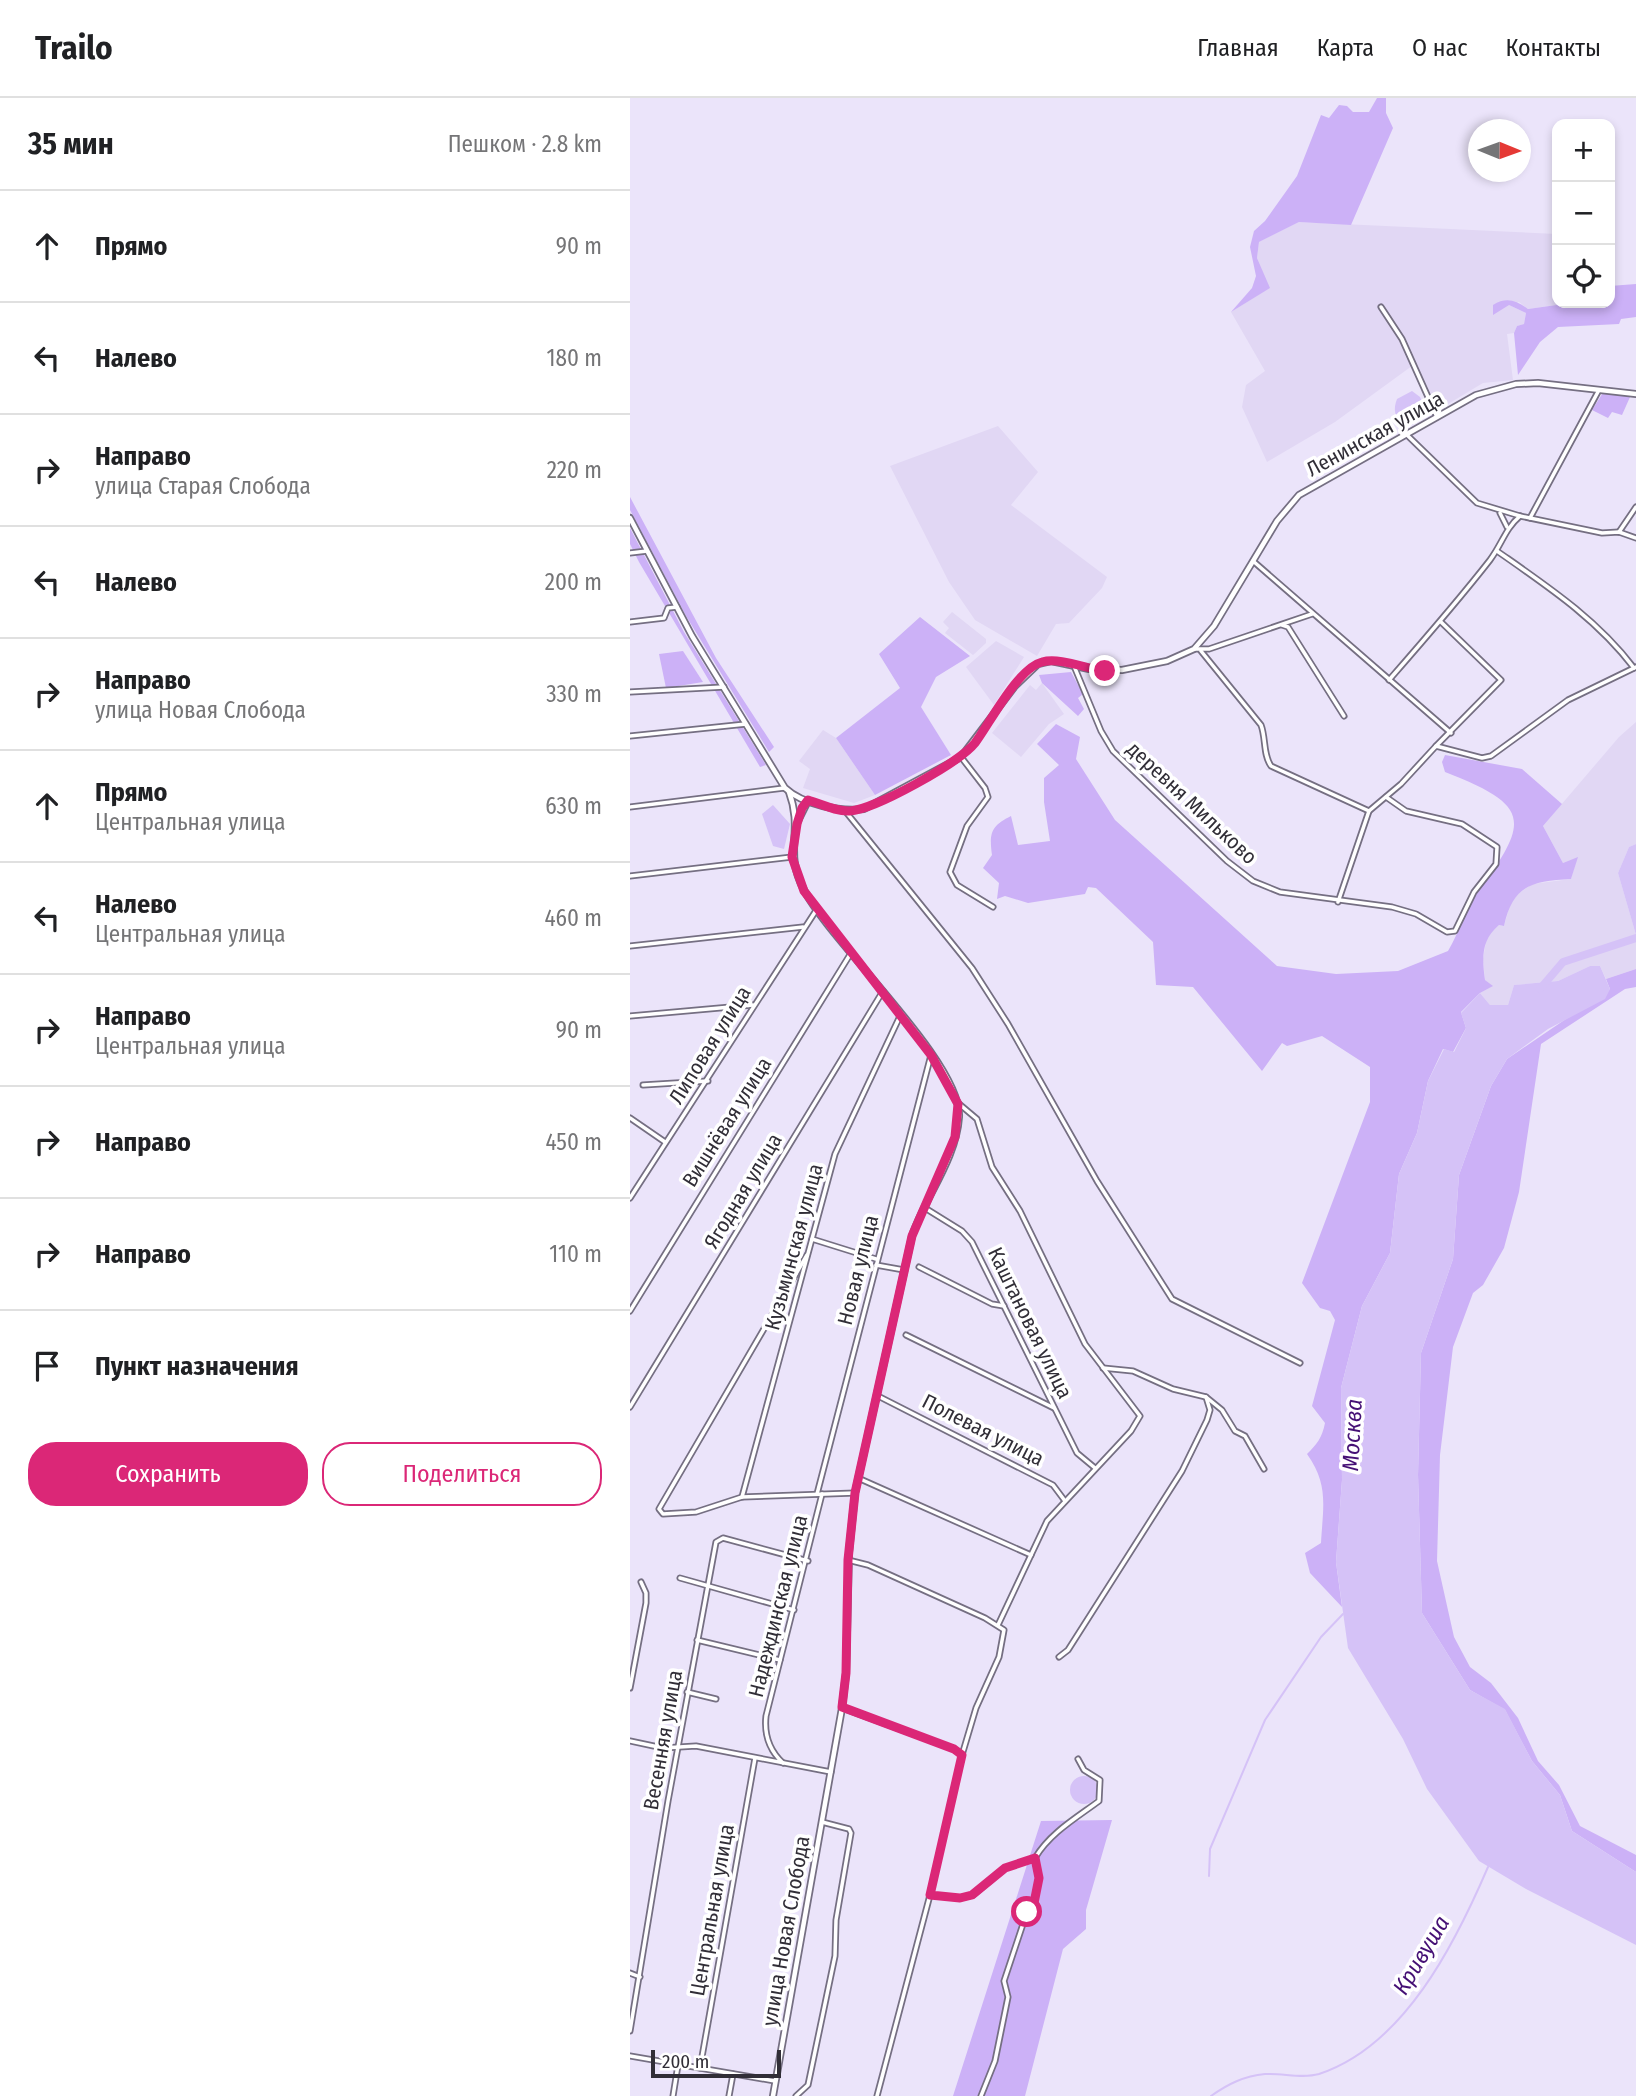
<!DOCTYPE html>
<html lang="ru">
<head>
<meta charset="utf-8">
<style>
	:root { --surface:#fff; --page:#f6f6f6; --text:#202124; --muted:#757577; --line:#e0e0e0; --accent:#db2777 }
	body { margin:0; font-family:"Fira Sans Condensed",sans-serif; background:var(--page); color:var(--text) }
	.controls { position:absolute; right:21px; top:21px; display:grid; overflow:hidden; border-radius:14px; box-shadow:0 4px 10px #0003 }
	.controls button { width:63px; height:63px; display:grid; place-items:center; padding:0; border:0; border-bottom:2px solid var(--line); background:var(--surface); color:var(--text); font:35px sans-serif }
	.compass { position:absolute; left:838px; top:21px; width:63px; height:63px; border-radius:50%; background:var(--surface); box-shadow:0 4px 10px #0003; rotate:91deg }
	.scale { position:absolute; left:21px; bottom:18px; width:130px; box-sizing:border-box; padding-left:7px; border:4px solid #312e37; border-top:0; font-size:19px; line-height:24px; white-space:nowrap; color:#312e37; -webkit-text-stroke:5px #fff; paint-order:stroke }
	.stop { position:absolute; width:21px; height:21px; margin:-16px; border:5px solid #db2777; border-radius:50%; background:#fff }
	.stop.end { background:#db2777; border-color:#fff; box-shadow:0 2px 7px #0008 }
	.list { margin:0; padding:0; list-style:none }
	h2 { display:flex; justify-content:space-between; align-items:center; height:91px; margin:0; padding:0 28px; font-size:30px }
	h2 small { font-size:23px; font-weight:400; color:var(--muted) }
	.list li { display:grid; grid-template-columns:46px 1fr auto; gap:21px; align-items:center; box-sizing:border-box; height:112px; padding:0 28px; border-top:2px solid var(--line) }
	.list b { display:block; font-size:26px; white-space:nowrap }
	.list p { margin:0; font-size:23px; white-space:nowrap; color:var(--muted) }
	.list em { font-size:23px; font-style:normal; color:var(--muted) }
	.actions { display:flex; gap:14px; padding:21px 28px }
	.actions a { flex:1; padding:16px 0; border:2px solid var(--accent); border-radius:28px; text-align:center; font-size:24px; color:var(--accent) }
	.actions .main { background:var(--accent); color:#fff }
	.icon { flex:none; width:38px; height:38px; fill:none; stroke:currentColor; stroke-width:2; stroke-linecap:round; stroke-linejoin:round }
	.map { position:relative; flex:none; width:1006px; height:1998px; overflow:hidden }
	header { display:flex; align-items:center; gap:42px; box-sizing:border-box; height:98px; padding:0 35px; background:var(--surface); border-bottom:2px solid var(--line) }
	header strong { font-size:33px }
	nav { display:flex; gap:38px; margin-inline-start:auto; font-size:24px }
	main { display:flex }
	aside { flex:1; background:var(--surface) }
	.map>svg:first-child { display:block }
</style>
</head>
<body>
<header>
<strong>Trailo</strong>
<nav><a>Главная</a><a>Карта</a><a>О нас</a><a>Контакты</a></nav>
</header>
<main>
<aside>
<h2>35 мин<small>Пешком · 2.8 km</small></h2>
<ul class="list">
<li><svg class="icon" aria-label="ahead" viewBox="0 0 24 24"><path d="M12 20V5M6 11l6-6 6 6"/></svg><div><b>Прямо</b></div><em>90 m</em></li>
<li><svg class="icon" aria-label="left" viewBox="0 0 24 24"><path d="M17 20v-9H6M10 6l-5 5 5 5"/></svg><div><b>Налево</b></div><em>180 m</em></li>
<li><svg class="icon" aria-label="right" viewBox="0 0 24 24"><path d="M7 20v-9h11M14 6l5 5-5 5"/></svg><div><b>Направо</b><p>улица Старая Слобода</p></div><em>220 m</em></li>
<li><svg class="icon" aria-label="left" viewBox="0 0 24 24"><path d="M17 20v-9H6M10 6l-5 5 5 5"/></svg><div><b>Налево</b></div><em>200 m</em></li>
<li><svg class="icon" aria-label="right" viewBox="0 0 24 24"><path d="M7 20v-9h11M14 6l5 5-5 5"/></svg><div><b>Направо</b><p>улица Новая Слобода</p></div><em>330 m</em></li>
<li><svg class="icon" aria-label="ahead" viewBox="0 0 24 24"><path d="M12 20V5M6 11l6-6 6 6"/></svg><div><b>Прямо</b><p>Центральная улица</p></div><em>630 m</em></li>
<li><svg class="icon" aria-label="left" viewBox="0 0 24 24"><path d="M17 20v-9H6M10 6l-5 5 5 5"/></svg><div><b>Налево</b><p>Центральная улица</p></div><em>460 m</em></li>
<li><svg class="icon" aria-label="right" viewBox="0 0 24 24"><path d="M7 20v-9h11M14 6l5 5-5 5"/></svg><div><b>Направо</b><p>Центральная улица</p></div><em>90 m</em></li>
<li><svg class="icon" aria-label="right" viewBox="0 0 24 24"><path d="M7 20v-9h11M14 6l5 5-5 5"/></svg><div><b>Направо</b></div><em>450 m</em></li>
<li><svg class="icon" aria-label="right" viewBox="0 0 24 24"><path d="M7 20v-9h11M14 6l5 5-5 5"/></svg><div><b>Направо</b></div><em>110 m</em></li>
<li><svg class="icon" aria-label="arrive" viewBox="0 0 24 24"><path d="M6 21V4h12l-3 4 3 4H6"/></svg><div><b>Пункт назначения</b></div></li>
</ul>
<div class="actions"><a class="main">Сохранить</a><a>Поделиться</a></div>
</aside>
<div class="map">
<svg width="1006" height="1998" viewBox="0 0 1006 1998">
	<rect width="100%" height="100%" fill="#ebe4fa"/>
	<g fill="#e1d7f4">
		<path d="M669 124 927 136V205H941L898 211 889 204 879 207 896 215 894 226 887 228 884 235 877 236 883 282 853 285 808 312 786 265 705 324 637 364 612 309 616 287 635 273 601 214 639 190 627 160 629 144Z"/>
		<path d="M368 328 408 374 381 407 477 479 472 490 439 525 426 526 407 558 345 522 319 484 260 368Z"/>
		<path d="M322 514 356 541V545L343 557 315 535 319 530 313 524Z"/>
		<path d="M366 543 394 559 364 607 336 569Z"/>
		<path d="M412 585 434 616 419 626 391 659 362 635 400 587 406 592Z"/>
		<path d="M1006 624V746L999 749 988 775 1006 837V871L976 881 970 868H960L928 883 884 887 878 907H860L850 895 862 888 855 882 853 861 857 837 869 827 874 828 882 800 902 786 941 781 947 760 933 765 913 728 989 639Z"/>
		<path d="M193 632 206 640 245 697 224 705 173 690 180 671 169 663Z"/>
	</g>
	<g fill="#ccb1f7">
		<path d="M747 0H756V15L763 30 721 127 669 124 629 144 627 160 640 190 601 214 622 190 626 178 620 149 624 133 635 123 667 78 691 17 699 20 709 7 717 8 723 14H739Z"/>
		<path d="M1006 186V219L991 221 989 226 928 229 910 244 888 277 884 235 887 228 894 226 896 215 879 207 863 217V207C876 199 886 202 898 211L941 205H980V188Z"/>
		<path d="M974 293 1000 299 992 317 982 314 978 320 962 312Z"/>
		<path d="M0 399 86 560 144 649 139 654 56 518 0 412Z"/>
		<path d="M0 430 54 534 136 667 130 669 9 464 0 446Z"/>
		<path d="M290 519 340 558 306 579 291 609 321 657 245 697 206 640 270 590 249 556Z"/>
		<path d="M53 553 73 584 36 590 29 556Z"/>
		<path d="M441 574 453 596 448 600 454 611 448 618 412 585 409 577Z"/>
		<path d="M426 626 450 639 446 661 485 722 647 868 706 876 768 873 818 853C829 835 835 812 847 795 899 724 903 708 815 674L812 664 815 657 892 671 932 706 913 728 933 765 948 759 941 781C902 783 883 787 874 828L869 827C851 842 852 860 855 882L863 888 850 895 831 914 836 930 823 954 813 951 798 983 787 1035 769 1076 760 1155 732 1208 711 1290 712 1382 706 1464 712 1509 680 1475 675 1455 691 1445C693 1408 699 1387 677 1356 687 1346 692 1340 695 1325L682 1308 705 1222 700 1213 690 1210 672 1185 740 1004V969L692 938 657 948 652 945 632 973 563 889 526 887 523 844 466 790 458 789 455 796 398 805 375 798 367 801 369 785 353 770 362 757C359 735 361 728 381 718L388 747 420 743 414 704V680L429 667 407 646Z"/>
		<path d="M1006 871V889L995 891 911 946 889 1094 874 1150 853 1187 843 1195 823 1249 810 1357 807 1463 824 1539 840 1569 861 1585 888 1620 908 1663 929 1687 950 1728 1006 1757V1774L942 1733 930 1697 902 1663 875 1612 840 1592 792 1515 788 1377 791 1255 823 1161 829 1077 861 988 877 961 980 891 976 881Z"/>
		<path d="M482 1722 456 1812V1831L433 1851 395 1998H323L411 1723Z"/>
	</g>
	<g fill="#d5c2f7">
		<path d="M782 293 790 299 796 312 774 325C764 320 763 311 767 301Z"/>
		<path d="M143 707 160 726 154 751 143 748 132 716Z"/>
		<path d="M1006 746V837L988 775 999 749Z"/>
		<path d="M960 868H970L980 891 975 901 918 931 877 961 861 988 829 1077 823 1161 791 1255 788 1377 792 1515 840 1592 875 1611 902 1663 930 1697 942 1733 1006 1774V1847L896 1791 849 1763 797 1691 773 1641 718 1550 706 1464 712 1382 711 1290 732 1208 760 1155 769 1076 787 1035 798 983 814 951 824 954 836 930 831 915 850 895 860 907H878L884 887 928 883Z"/>
		<circle cx="454" cy="1692" r="14"/>
	</g>
	<g fill="none" stroke-linecap="round" stroke-linejoin="round">
		<g stroke="#d5c2f7" stroke-width="2">
			<path d="M579 1778 580 1751 635 1622 691 1539 713 1516"/>
			<path d="M581 1998C598 1986 614 1978 635 1976 653 1975 672 1981 689 1976 774 1948 825 1846 858 1769"/>
		</g>
		<path stroke="#d5c2f7" stroke-width="8" d="M910 891 933 864 1006 840"/>
		<g stroke="#756f82" stroke-width="7">
			<g id="minor">
				<path d="M751 209 772 241 807 319"/>
				<path d="M777 337 847 405 890 418 972 435 989 434 1006 440"/>
				<path d="M870 415 877 429"/>
				<path d="M900 420 969 292"/>
				<path d="M989 434 1006 409"/>
				<path d="M867 453C917 488 967 521 1004 570"/>
				<path d="M0 455 17 453"/>
				<path d="M623 463 821 635"/>
				<path d="M0 524 34 520 38 510 47 509"/>
				<path d="M652 527 658 529 714 618"/>
				<path d="M564 551H579L682 516"/>
				<path d="M571 553 631 627C636 640 633 657 641 668L739 713"/>
				<path d="M444 568 471 633 483 653 597 763 623 783 650 794 762 809 786 816 817 834 825 833 844 794 866 766 867 749 832 726 776 713 756 699"/>
				<path d="M759 582C794 542 828 503 860 462 872 446 875 431 890 418"/>
				<path d="M0 594 94 589"/>
				<path d="M0 638 116 626"/>
				<path d="M806 648 871 582 811 524"/>
				<path d="M331 659 355 690 358 699 337 728 320 774 327 787 363 809"/>
				<path d="M0 709 154 690"/>
				<path d="M216 714 342 870 378 926 467 1083 542 1201 670 1265"/>
				<path d="M0 778 162 759"/>
				<path d="M708 804 739 713 771 686 806 648 852 660 861 658 938 602 1006 569"/>
				<path d="M0 848 173 829"/>
				<path d="M0 918 123 907"/>
				<path d="M13 987 78 983"/>
				<path d="M328 1005 347 1021 362 1069 390 1113 455 1246 510 1318 501 1333 417 1423 368 1527"/>
				<path d="M0 1020 35 1044"/>
				<path d="M0 1100 187 811"/>
				<path d="M295 1110 332 1133 342 1144 447 1355 465 1370"/>
				<path d="M182 1141 246 1161"/>
				<path d="M177 1157 29 1411 33 1416 66 1414 112 1399 225 1395"/>
				<path d="M246 1167 274 1172"/>
				<path d="M289 1169 362 1206 374 1208"/>
				<path d="M0 1213 221 855"/>
				<path d="M276 1237 424 1310"/>
				<path d="M473 1270 503 1273 543 1291 576 1299 592 1312 605 1333 615 1338 634 1371"/>
				<path d="M248 1298 423 1387 435 1403"/>
				<path d="M0 1309 253 893"/>
				<path d="M228 1380 401 1457"/>
				<path d="M187 1396 301 957"/>
				<path d="M112 1399 205 1056 271 916"/>
				<path d="M218 1462 238 1467 355 1520 374 1532 369 1559 346 1610 332 1657 300 1797 247 1998"/>
				<path d="M50 1480 164 1512"/>
				<path d="M67 1542 150 1562"/>
				<path d="M429 1559 438 1552 552 1373 577 1322 580 1312 576 1299"/>
				<path d="M0 1590 16 1505V1495L11 1484"/>
				<path d="M57 1594 86 1601"/>
				<path d="M212 1610 324 1651 332 1657"/>
				<path d="M0 1643 33 1650 66 1648 201 1674"/>
				<path d="M153 1665C139 1652 134 1636 136 1618L192 1396"/>
				<path d="M300 1797 330 1800 343 1797 375 1770 405 1760C420 1735 446 1720 469 1703L470 1682 454 1672 448 1661"/>
				<path d="M0 1875 10 1879"/>
				<path d="M0 1933 38 1703 86 1444 93 1440 178 1463"/>
				<path d="M0 1958 145 1983"/>
				<path d="M70 1970 125 1660"/>
				<path d="M43 1998 48 1967"/>
				<path d="M99 1998 103 1976"/>
				<path d="M166 1998 178 1987 205 1858 206 1822 221 1735 219 1731 192 1724"/>
				<path d="M351 1998 365 1963 378 1899 374 1883 397 1814 403 1810 409 1780 405 1760"/>
			</g>
		</g>
		<g stroke="#756f82" stroke-width="8">
			<g id="tertiary">
				<path d="M0 420 62 538 155 690C173 707 211 714 234 711L331 659 385 588 408 566 421 563 459 571 492 572 537 563 564 551 584 528 647 423 669 397 846 297 886 286 908 285 1006 296"/>
				<path d="M168 723 178 703"/>
				<path d="M143 1998 212 1610 216 1575 219 1454 225 1395 282 1138C295 1099 326 1062 329 1019 332 964 201 845 174 792 153 753 174 734 159 694"/>
			</g>
		</g>
		<use href="#minor" stroke="#fff" stroke-width="3.5"/>
		<use href="#tertiary" stroke="#fff" stroke-width="4.5"/>
	</g>
	<g fill="none" stroke-linecap="round" stroke-linejoin="round">
		<path stroke="#db2777" stroke-width="9" d="M397 1814 403 1810 409 1780 405 1760 375 1770 342 1797 330 1800 300 1797 332 1657 324 1651 212 1609 216 1575 218 1462 225 1395 282 1138 325 1039 328 1006 301 957 174 793 162 759 167 726 172 710 178 702C191 706 207 714 220 713 244 712 329 665 345 645 360 625 388 570 412 564 430 559 457 571 475 573"/>
	</g>
	<g text-anchor="middle" dominant-baseline="central" stroke-width="7" stroke-linejoin="round" paint-order="stroke">
		<g font-size="21" fill="#312e37" stroke="#fff">
			<text transform="translate(745 336) rotate(-29)">Ленинская улица</text>
			<text transform="translate(562 705) rotate(43)">деревня Мильково</text>
			<text transform="translate(80 947) rotate(-58)">Липовая улица</text>
			<text transform="translate(97 1024) rotate(-58)">Вишнёвая улица</text>
			<text transform="translate(113 1093) rotate(-59)">Ягодная улица</text>
			<text transform="translate(164 1149) rotate(-75)">Кузьминская улица</text>
			<text transform="translate(228 1172) rotate(-76)">Новая улица</text>
			<text transform="translate(400 1225) rotate(64)">Каштановая улица</text>
			<text transform="translate(353 1332) rotate(27)">Полевая улица</text>
			<text transform="translate(148 1508) rotate(-76)">Надеждинская улица</text>
			<text transform="translate(33 1642) rotate(-80)">Весенняя улица</text>
			<text transform="translate(82 1812) rotate(-80)">Центральная улица</text>
			<text transform="translate(156 1833) rotate(-80)">улица Новая Слобода</text>
		</g>
		<g font-size="23" font-style="italic" fill="#451075" stroke="#fff">
			<text transform="translate(722 1337) rotate(-87)">Москва</text>
			<text transform="translate(791 1857) rotate(-59)">Кривуша</text>
		</g>
	</g>
</svg>
<div class="controls">
<button>+</button>
<button>−</button>
<button><svg class="icon" aria-label="locate" viewBox="0 0 24 24"><circle cx="12" cy="12" r="6"/><path d="M12 2v4M12 18v4M2 12h4M18 12h4"/></svg></button>
</div>
<svg class="compass" viewBox="-18 -18 36 36"><path d="M0-13l5 13h-10z" fill="#e53935"/><path d="M0 13l5-13h-10z" fill="#757577"/></svg>
<div class="scale">200 m</div>
<div class="stop" style="left:397px;top:1814px"></div>
<div class="stop end" style="left:475px;top:573px"></div>
</div>
</main>
</body>
</html>
